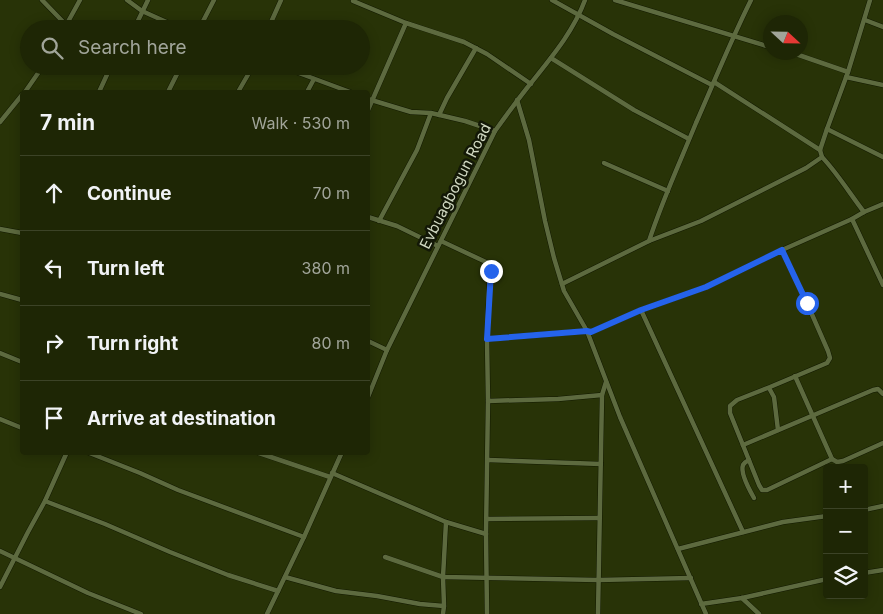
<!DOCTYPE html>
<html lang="en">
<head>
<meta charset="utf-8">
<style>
	:root { --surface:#1e2605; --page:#262e0f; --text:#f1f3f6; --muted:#a1a59a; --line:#3c4327 }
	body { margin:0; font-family:Inter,sans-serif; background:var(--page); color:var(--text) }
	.controls { position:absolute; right:15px; bottom:15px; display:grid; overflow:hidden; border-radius:5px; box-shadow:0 2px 12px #0003 }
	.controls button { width:45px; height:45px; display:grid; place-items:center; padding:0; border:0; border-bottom:1px solid var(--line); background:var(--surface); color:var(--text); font:25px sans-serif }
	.compass { position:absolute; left:763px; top:15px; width:45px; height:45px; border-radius:50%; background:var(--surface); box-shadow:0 2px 12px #0003; rotate:112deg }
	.stop { position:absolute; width:15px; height:15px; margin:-11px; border:4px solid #2563eb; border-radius:50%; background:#fff }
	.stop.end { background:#2563eb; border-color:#fff; box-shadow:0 1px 5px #0008 }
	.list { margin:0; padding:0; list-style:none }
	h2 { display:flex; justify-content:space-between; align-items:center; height:65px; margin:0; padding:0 20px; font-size:21px }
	h2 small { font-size:16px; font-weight:400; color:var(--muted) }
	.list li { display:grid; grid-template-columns:32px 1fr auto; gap:15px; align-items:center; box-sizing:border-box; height:75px; padding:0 20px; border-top:1px solid var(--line) }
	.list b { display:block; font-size:19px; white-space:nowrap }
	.list em { font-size:16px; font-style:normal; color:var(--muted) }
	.icon { flex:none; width:28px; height:28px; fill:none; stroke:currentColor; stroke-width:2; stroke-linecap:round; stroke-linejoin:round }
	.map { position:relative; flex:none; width:883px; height:614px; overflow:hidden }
	.search { position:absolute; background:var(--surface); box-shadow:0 2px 12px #0003; left:20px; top:20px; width:350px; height:55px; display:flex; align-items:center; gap:12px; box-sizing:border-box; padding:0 18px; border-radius:28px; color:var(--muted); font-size:19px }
	.panel { position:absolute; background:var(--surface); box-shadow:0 2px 12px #0003; left:20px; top:90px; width:350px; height:365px; border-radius:5px }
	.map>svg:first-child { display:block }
</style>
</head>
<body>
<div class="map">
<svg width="883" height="614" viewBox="0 0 883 614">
	<rect width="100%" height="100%" fill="#283307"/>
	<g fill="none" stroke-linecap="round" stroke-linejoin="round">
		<g stroke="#121900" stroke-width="5.5">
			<g id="street">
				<path d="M42 0 70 29"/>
				<path d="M127 0 142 11 182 29"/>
				<path d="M552 0 613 34 712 85"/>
				<path d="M615 0 770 47"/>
				<path d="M353 1 406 23 368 110"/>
				<path d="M865 20 883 27"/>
				<path d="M406 23 464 42 487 54 531 84"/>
				<path d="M64 29 80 0"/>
				<path d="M134 29 148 0"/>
				<path d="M199 29 214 0"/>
				<path d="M268 29 281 0"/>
				<path d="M790 52 848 72"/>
				<path d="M551 58 634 110 689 139"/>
				<path d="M280 66 350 92"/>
				<path d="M846 77 883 85"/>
				<path d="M714 82 820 150"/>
				<path d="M25 92 43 66"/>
				<path d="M99 92 111 66"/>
				<path d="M168 92 181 66"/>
				<path d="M238 92 253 66"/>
				<path d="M307 92 314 79"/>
				<path d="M368 99 411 112 431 113 465 121 495 131"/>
				<path d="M517 100 529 140 545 221 554 258 564 291 587 331 591 332 641 310 706 287 782 250 852 219 864 212 883 204"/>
				<path d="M439 115 447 98 476 48"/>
				<path d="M0 122 22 95"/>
				<path d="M827 129 883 157"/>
				<path d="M822 157C838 174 850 194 864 212"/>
				<path d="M604 163 668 191"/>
				<path d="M368 217 397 226 438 246"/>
				<path d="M852 219 883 285"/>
				<path d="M379 221 417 150 431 113"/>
				<path d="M0 229 22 233"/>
				<path d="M441 241 488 263 490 266 487 339 488 401 486 534 487 614"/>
				<path d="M649 241 701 221 806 168 822 157 820 150 827 129 848 72 870 0"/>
				<path d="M782 250 807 303 828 351 830 358 827 363 770 387 737 400 730 406V413L759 485 762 490H767L832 459"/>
				<path d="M562 284 649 241C662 201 680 162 696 123 714 82 731 40 751 0"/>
				<path d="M0 294 22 300"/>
				<path d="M641 310 743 532"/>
				<path d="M487 339 587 331 620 417 706 614"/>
				<path d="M368 341 387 350"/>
				<path d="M0 353 22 362"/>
				<path d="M795 376 832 459 837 462 843 461 883 443"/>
				<path d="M769 388 774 397 778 430"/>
				<path d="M368 397 387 350 495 131C505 117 516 102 527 88 549 60 573 33 585 0"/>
				<path d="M488 401 558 399 602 395"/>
				<path d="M0 419 22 428"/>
				<path d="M743 445 873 390 878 389 883 394"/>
				<path d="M87 452 140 473 178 490 304 537"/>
				<path d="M256 452 330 477"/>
				<path d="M488 460 601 464"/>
				<path d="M749 460C747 461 744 463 743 465 740 473 750 491 754 498"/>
				<path d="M332 473 446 522 486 534"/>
				<path d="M45 501 105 524 170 552 228 575 278 591"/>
				<path d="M864 510 883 506"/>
				<path d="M487 519 599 518"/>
				<path d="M678 549 783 522 827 516"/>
				<path d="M0 551 88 593 141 614"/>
				<path d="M385 557 443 577 598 580 691 578"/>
				<path d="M864 573 883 570"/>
				<path d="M285 577 336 591 377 596 420 604 444 606"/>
				<path d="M0 587 28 532 45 501 67 452"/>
				<path d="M742 598 759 614"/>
				<path d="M701 604 742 598 827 579"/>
				<path d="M267 614 304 537 342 452"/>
				<path d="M443 614 444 606 443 577 446 522"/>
				<path d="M598 614 602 395 606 382"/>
			</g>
		</g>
		<use href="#street" stroke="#5d6a3f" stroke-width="4.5"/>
	</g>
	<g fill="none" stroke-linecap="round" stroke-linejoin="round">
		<path stroke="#2563eb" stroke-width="6" d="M491 271 487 339 587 331 591 332 641 310 706 287 782 250 807 303"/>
	</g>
	<g text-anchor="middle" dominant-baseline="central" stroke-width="5" stroke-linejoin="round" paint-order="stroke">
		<g font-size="15" fill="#d1d9c2" stroke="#131807">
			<text transform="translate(455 186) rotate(-63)">Evbuagbogun Road</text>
		</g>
	</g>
</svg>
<div class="controls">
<button>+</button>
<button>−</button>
<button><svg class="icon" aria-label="layers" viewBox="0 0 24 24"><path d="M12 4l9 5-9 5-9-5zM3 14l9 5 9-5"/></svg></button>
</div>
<svg class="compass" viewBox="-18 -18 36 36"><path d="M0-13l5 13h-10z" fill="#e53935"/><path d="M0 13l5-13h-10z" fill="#a1a59a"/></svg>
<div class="stop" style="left:807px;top:303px"></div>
<div class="stop end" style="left:491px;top:271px"></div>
<div class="search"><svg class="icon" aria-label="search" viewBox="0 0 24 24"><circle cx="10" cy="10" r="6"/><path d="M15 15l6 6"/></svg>Search here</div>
<section class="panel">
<h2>7 min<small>Walk · 530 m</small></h2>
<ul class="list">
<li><svg class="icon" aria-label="ahead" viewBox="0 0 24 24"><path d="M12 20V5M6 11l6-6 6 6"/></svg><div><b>Continue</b></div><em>70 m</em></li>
<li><svg class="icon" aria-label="left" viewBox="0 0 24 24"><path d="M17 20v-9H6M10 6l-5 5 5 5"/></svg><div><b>Turn left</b></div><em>380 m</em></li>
<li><svg class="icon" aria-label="right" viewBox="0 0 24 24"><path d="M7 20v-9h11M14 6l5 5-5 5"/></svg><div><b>Turn right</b></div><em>80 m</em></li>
<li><svg class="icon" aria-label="arrive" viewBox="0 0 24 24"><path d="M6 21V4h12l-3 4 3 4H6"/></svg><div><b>Arrive at destination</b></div></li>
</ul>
</section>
</div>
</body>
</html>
